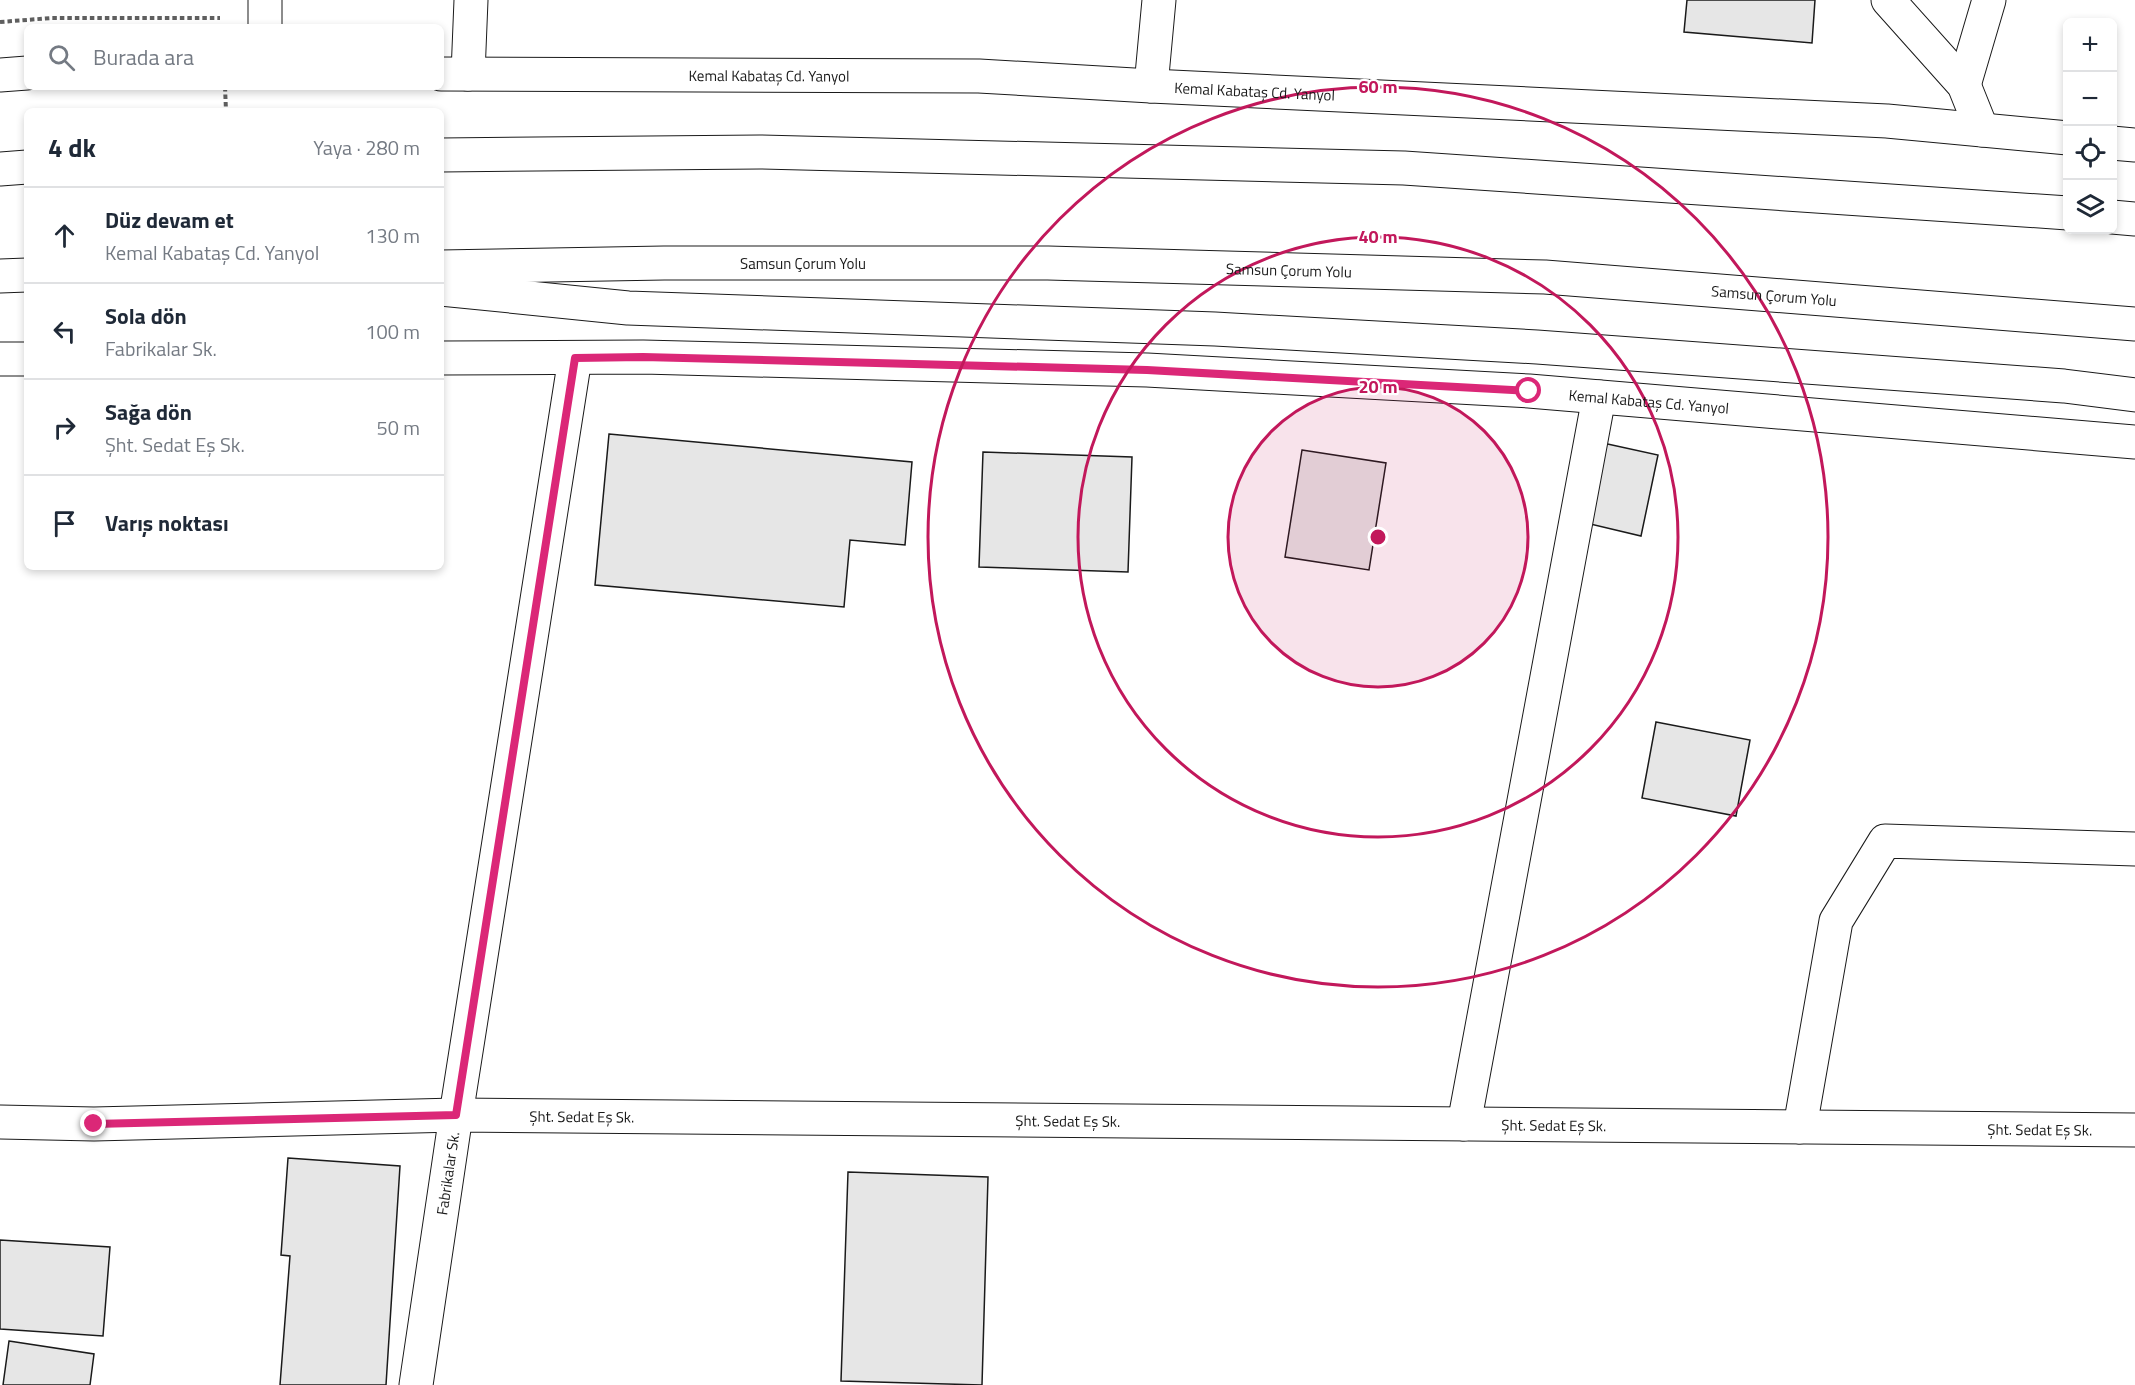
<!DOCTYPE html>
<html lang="tr">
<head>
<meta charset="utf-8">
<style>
	:root { --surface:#fff; --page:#f6f6f7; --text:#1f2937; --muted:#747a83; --line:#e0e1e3 }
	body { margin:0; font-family:"Titillium Web",sans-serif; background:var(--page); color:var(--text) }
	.controls { position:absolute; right:18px; top:18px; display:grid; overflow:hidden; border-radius:9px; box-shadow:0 3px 9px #0003 }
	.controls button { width:54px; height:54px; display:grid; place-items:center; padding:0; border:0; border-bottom:2px solid var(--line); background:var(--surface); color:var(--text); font:30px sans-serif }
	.stop { position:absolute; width:18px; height:18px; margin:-14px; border:4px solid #db2777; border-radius:50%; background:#fff }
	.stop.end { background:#db2777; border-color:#fff; box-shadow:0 2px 6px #0008 }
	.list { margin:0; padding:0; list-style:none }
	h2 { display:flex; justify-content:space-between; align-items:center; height:78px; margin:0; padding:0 24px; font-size:26px }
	h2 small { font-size:20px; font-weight:400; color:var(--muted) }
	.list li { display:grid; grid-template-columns:39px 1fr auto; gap:18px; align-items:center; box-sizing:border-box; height:96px; padding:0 24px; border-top:2px solid var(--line) }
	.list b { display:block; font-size:22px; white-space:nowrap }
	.list p { margin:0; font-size:20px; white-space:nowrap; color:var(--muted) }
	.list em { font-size:20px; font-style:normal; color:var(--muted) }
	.icon { flex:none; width:33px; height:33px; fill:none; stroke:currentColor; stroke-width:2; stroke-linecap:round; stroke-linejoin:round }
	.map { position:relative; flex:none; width:2135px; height:1385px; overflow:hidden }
	.search { position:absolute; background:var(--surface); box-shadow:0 3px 9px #0003; left:24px; top:24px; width:420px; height:66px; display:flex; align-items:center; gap:15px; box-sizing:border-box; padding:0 21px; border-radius:9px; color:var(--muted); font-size:22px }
	.panel { position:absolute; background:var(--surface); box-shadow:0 3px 9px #0003; left:24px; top:108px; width:420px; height:462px; border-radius:9px }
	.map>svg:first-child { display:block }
</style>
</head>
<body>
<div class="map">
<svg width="2135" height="1385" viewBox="0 0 2135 1385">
	<rect width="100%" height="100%" fill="#fff"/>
	<g fill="#e6e6e6" stroke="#1a1a1a" stroke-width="1.5">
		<path d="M1687 0H1815L1812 43 1684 32Z"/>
		<path d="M609 434 912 462 905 545 850 540 844 607 595 585Z"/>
		<path d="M1603 443 1658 455 1641 536 1586 523Z"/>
		<path d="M1302 450 1386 463 1369 570 1285 557Z"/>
		<path d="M983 452 1132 457 1128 572 979 567Z"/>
		<path d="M1656 722 1750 740 1736 816 1642 798Z"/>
		<path d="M288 1158 400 1166 386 1385H280L290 1256 281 1255Z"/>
		<path d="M848 1172 988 1177 982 1385 841 1381Z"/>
		<path d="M0 1240 110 1247 103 1336 0 1329Z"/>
		<path d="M9 1341 94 1354 90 1385H3Z"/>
	</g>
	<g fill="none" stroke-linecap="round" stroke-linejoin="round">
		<g stroke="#1a1a1a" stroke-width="35">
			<g id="minor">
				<path d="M265 0V27"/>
				<path d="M1888 0 1964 85 1982 130"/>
				<path d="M468 74 471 0"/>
				<path d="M1964 85 1989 0"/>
				<path d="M1151 86 1159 0"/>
				<path id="s1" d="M0 1122 94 1124 456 1115 2135 1130"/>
				<path d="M1464 1124 1599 397"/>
				<path d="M1800 1127 1836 921 1885 841 2135 849"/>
				<path id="s2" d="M416 1385 456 1115 575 358"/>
			</g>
		</g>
		<g stroke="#1a1a1a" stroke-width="35">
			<g id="major">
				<path id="s3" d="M441 74 979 76 1151 86 1887 121 2068 138"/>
				<path d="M0 75 27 73"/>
				<path d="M2112 143 2135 145"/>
				<path id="s4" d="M441 358 643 357 1147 370 1529 391 2135 442"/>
				<path d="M0 359H27"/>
			</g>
		</g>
		<g stroke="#1a1a1a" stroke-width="35">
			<g id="highway">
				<path d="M441 155 760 152 1404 168 2068 213"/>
				<path d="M0 169 27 167"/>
				<path d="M2112 217 2135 219"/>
				<path id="s5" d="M441 267 664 263H1048L1545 277 2135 324"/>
				<path d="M0 276 27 275"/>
				<path d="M441 289 628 308 1215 329 1537 347 2064 386 2135 395"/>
			</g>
		</g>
		<g stroke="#5f5f5f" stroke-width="4" stroke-dasharray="4.5 3" stroke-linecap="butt">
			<path d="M0 22 52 18H220"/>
			<path d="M225 87 226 111"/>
		</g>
		<use href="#minor" stroke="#fff" stroke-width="33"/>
		<use href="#major" stroke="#fff" stroke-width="33"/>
		<use href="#highway" stroke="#fff" stroke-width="33"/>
	</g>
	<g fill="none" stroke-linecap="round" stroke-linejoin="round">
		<path stroke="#db2777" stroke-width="8" d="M94 1124 456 1115 575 358 643 357 1147 370 1529 391"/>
	</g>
	<circle cx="1378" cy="537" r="150" fill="#c2185b" fill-opacity=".12"/>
	<g fill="none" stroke="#c2185b" stroke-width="3">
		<circle cx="1378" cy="537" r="150"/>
		<circle cx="1378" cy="537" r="300"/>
		<circle cx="1378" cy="537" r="450"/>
	</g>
	<g text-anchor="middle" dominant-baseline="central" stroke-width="4.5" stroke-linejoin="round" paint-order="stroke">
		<g font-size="15" fill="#1a1a1a" stroke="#fff">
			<text stroke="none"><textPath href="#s3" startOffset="328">Kemal Kabataş Cd. Yanyol</textPath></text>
			<text stroke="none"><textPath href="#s3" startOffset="814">Kemal Kabataş Cd. Yanyol</textPath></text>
			<text stroke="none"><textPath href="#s5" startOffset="362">Samsun Çorum Yolu</textPath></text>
			<text stroke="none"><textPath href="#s5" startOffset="848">Samsun Çorum Yolu</textPath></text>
			<text stroke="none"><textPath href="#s5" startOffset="1334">Samsun Çorum Yolu</textPath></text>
			<text stroke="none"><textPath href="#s4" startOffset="1209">Kemal Kabataş Cd. Yanyol</textPath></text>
			<text stroke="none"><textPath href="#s1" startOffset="582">Şht. Sedat Eş Sk.</textPath></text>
			<text stroke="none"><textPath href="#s1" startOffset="1068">Şht. Sedat Eş Sk.</textPath></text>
			<text stroke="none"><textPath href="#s1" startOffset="1554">Şht. Sedat Eş Sk.</textPath></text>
			<text stroke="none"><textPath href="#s1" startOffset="2040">Şht. Sedat Eş Sk.</textPath></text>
			<text stroke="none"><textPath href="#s2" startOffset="214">Fabrikalar Sk.</textPath></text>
		</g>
	</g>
	<circle cx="1378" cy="537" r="9" fill="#c2185b" stroke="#fff" stroke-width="3"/>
	<g font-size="18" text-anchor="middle" font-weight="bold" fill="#c2185b" stroke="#fff" stroke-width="4.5" stroke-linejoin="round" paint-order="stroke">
		<text x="1378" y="93">60 m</text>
		<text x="1378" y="243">40 m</text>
		<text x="1378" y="393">20 m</text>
	</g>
</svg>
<div class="controls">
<button>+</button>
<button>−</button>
<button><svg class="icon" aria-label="locate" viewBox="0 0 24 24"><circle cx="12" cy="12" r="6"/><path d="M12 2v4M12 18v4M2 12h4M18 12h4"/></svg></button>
<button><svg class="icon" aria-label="layers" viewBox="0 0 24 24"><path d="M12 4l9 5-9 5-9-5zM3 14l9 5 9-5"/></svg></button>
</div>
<div class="stop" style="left:1529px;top:391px"></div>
<div class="stop end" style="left:94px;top:1124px"></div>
<div class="search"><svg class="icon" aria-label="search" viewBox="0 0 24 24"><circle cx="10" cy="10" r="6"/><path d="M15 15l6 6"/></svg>Burada ara</div>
<section class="panel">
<h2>4 dk<small>Yaya · 280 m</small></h2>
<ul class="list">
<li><svg class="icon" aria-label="ahead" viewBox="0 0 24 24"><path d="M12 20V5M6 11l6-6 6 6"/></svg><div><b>Düz devam et</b><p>Kemal Kabataş Cd. Yanyol</p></div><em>130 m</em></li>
<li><svg class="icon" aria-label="left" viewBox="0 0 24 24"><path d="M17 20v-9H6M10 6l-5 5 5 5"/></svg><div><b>Sola dön</b><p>Fabrikalar Sk.</p></div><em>100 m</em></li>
<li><svg class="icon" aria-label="right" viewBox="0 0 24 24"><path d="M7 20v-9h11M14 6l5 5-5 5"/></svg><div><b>Sağa dön</b><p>Şht. Sedat Eş Sk.</p></div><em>50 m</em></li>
<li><svg class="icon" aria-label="arrive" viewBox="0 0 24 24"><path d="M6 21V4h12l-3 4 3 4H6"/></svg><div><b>Varış noktası</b></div></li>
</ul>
</section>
</div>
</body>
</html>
